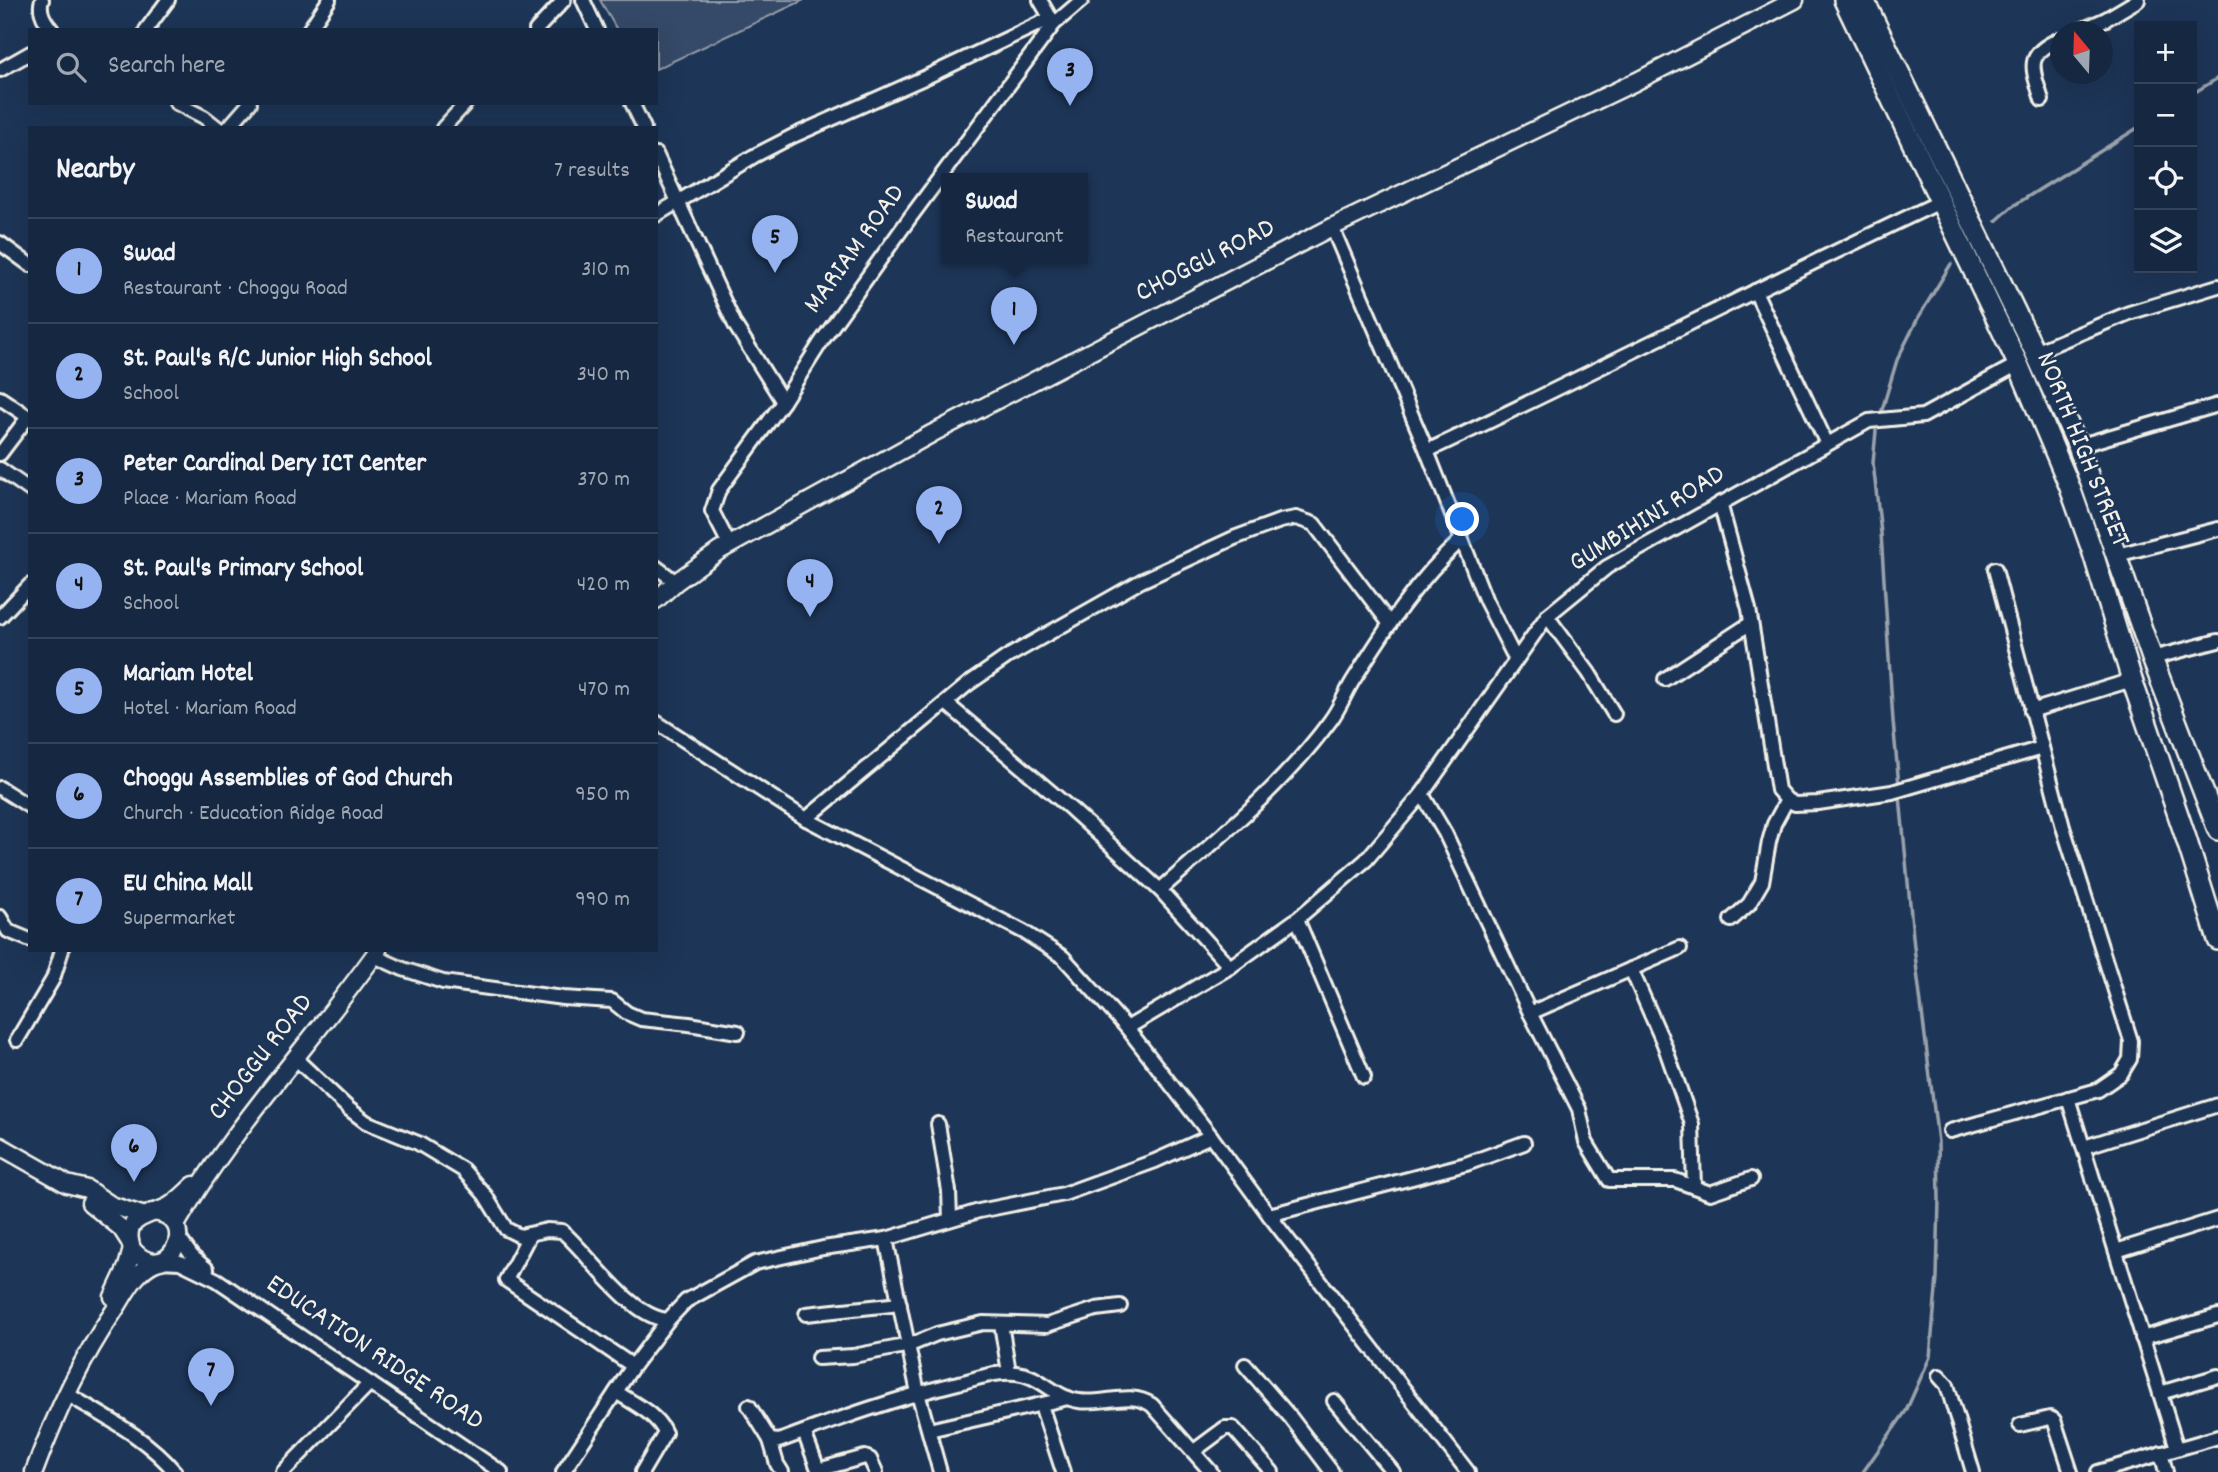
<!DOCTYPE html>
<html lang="en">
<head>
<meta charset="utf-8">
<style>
	:root { --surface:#162841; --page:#23344c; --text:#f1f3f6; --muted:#9ea6b1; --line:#35445a; --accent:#95b2f1 }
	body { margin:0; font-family:Dekko,sans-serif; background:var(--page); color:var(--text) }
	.controls { position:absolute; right:21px; top:21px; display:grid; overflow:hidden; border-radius:0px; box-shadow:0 7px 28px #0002 }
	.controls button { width:63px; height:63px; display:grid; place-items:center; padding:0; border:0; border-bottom:2px solid var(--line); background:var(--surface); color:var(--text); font:35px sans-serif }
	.compass { position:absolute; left:2050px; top:21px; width:63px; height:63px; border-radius:50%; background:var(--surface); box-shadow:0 7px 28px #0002; rotate:341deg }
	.you { position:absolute; left:1463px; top:520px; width:24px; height:24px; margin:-18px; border:5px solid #fff; border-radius:50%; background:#1a73e8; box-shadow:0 0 0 10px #1a73e833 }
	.badge { display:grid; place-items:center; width:46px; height:46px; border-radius:50%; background:var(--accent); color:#111; font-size:23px; font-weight:700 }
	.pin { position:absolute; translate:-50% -58px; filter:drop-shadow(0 2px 4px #0008) }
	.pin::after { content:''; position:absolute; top:37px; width:24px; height:21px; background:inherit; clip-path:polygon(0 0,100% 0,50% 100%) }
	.popup { position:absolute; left:941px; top:173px; width:147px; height:91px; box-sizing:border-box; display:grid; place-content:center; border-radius:0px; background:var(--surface); filter:drop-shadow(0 2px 5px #0005); font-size:23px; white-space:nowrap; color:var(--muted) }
	.popup b { font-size:26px; color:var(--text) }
	.popup::after { content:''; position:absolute; left:50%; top:100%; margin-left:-14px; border:14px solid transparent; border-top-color:var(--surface) }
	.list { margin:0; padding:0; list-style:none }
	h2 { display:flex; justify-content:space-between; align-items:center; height:91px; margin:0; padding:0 28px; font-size:30px }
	h2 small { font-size:23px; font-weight:400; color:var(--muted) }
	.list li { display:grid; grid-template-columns:46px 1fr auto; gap:21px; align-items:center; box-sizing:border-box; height:105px; padding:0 28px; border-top:2px solid var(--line) }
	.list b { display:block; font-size:26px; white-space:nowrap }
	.list p { margin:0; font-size:23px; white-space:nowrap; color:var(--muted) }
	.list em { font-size:23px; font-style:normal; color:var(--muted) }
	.icon { flex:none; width:38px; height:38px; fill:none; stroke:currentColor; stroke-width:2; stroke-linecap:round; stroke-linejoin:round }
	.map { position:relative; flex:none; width:2218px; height:1472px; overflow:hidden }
	.search { position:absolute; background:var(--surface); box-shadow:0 7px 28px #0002; left:28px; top:28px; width:630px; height:77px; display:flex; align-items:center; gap:18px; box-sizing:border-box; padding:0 24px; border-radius:0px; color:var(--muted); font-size:26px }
	.panel { position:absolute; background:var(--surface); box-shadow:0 7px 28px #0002; left:28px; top:126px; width:630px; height:826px; border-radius:0px }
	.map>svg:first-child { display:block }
</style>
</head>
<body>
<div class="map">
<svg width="2218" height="1472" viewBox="0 0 2218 1472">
	<rect width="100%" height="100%" fill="#1d3557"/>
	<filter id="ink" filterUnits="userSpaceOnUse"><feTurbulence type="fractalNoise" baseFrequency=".0143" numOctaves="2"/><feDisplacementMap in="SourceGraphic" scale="14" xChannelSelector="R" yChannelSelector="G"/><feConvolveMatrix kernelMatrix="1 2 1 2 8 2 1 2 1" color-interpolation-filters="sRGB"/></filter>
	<g filter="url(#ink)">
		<path fill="#354a67" stroke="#949ea8" stroke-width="2" d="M600 0H804L656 69V30H617Z"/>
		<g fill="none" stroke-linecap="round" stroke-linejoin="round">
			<g stroke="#9aa2ab" stroke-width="3.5">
				<path d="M2192 94 2218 78"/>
				<path d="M1996 221 2013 206 2139 127"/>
				<path d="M1882 410 1897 360 1918 318 1951 264"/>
				<path d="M1863 1472 1906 1411 1930 1357 1937 1278 1939 1199 1938 1142 1914 947 1893 721 1881 533 1873 463 1876 431"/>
			</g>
			<g stroke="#f4f1e8" stroke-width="18">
				<g id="minor">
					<path d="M42 0C38 11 45 22 52 30"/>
					<path d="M583 0 597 30"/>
					<path d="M1040 0 1054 24"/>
					<path d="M146 30 168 0"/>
					<path d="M309 30 329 0"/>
					<path d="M536 30 564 0"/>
					<path d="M2077 32 2106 19 2138 0"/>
					<path d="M0 70 30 53"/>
					<path d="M2042 100C2032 67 2024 55 2060 39"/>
					<path d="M176 103 204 117 218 128"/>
					<path d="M632 103 644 128"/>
					<path d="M228 128 250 103"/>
					<path d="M443 128 466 103"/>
					<path d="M656 154 735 325 783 402"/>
					<path d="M656 215 754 156 793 136 926 77 1051 18"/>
					<path d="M1332 227 1427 451 1486 601 1515 658"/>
					<path d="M0 243 30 265"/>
					<path d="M1755 291 1827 444"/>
					<path d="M2035 352 2129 313 2218 286"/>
					<path d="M0 398 30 418"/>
					<path d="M2078 446 2218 405"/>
					<path d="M1427 451C1600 370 1769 282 1942 201"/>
					<path d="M0 454 28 417"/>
					<path d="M0 469 30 490"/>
					<path d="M1720 503 1749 609 1778 790 1787 800 1795 804 1818 803 1892 792 2042 748"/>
					<path d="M730 546 712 511 719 490 783 402 821 342 909 219 1054 24 1082 0"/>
					<path d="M2117 555 2218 529"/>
					<path d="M656 567 676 582"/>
					<path d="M1547 616 1589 673 1614 714"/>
					<path d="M0 617 30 585"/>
					<path d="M2152 658 2218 641"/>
					<path d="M1665 679 1751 623"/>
					<path d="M946 703 1071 809 1160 890 1230 967"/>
					<path d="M2031 711 2132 680"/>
					<path d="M656 722 806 819 1024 932 1063 957 1127 1028 1211 1136"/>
					<path d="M0 788 30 807"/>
					<path d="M1422 794 1445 833 1530 1013 1579 1109 1586 1142 1609 1180H1675L1710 1193 1751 1179"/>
					<path d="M806 819 968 684 1007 657 1141 581 1234 538 1280 521 1296 518 1314 524 1390 624"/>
					<path d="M1160 890C1220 837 1283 785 1330 721 1340 708 1345 693 1354 679 1386 628 1416 581 1461 540"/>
					<path d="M0 917 8 931 30 940"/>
					<path d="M1297 919 1364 1077"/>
					<path d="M1731 920 1749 904 1762 882 1769 842 1774 824 1787 800"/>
					<path d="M374 956 403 969 443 982 563 998 612 1001 627 1013 641 1019 689 1024 738 1032"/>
					<path d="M1631 969 1664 1044 1692 1124 1694 1187"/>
					<path d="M1530 1013 1680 948"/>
					<path d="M1127 1028 1230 967 1297 919 1366 860 1422 794 1547 616 1607 567 1869 421 1923 416 2018 364"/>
					<path d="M17 1040 53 979 62 950"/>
					<path d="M295 1058 349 1109 366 1122 418 1143 463 1170 485 1195 506 1229 520 1236 547 1230 562 1231C590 1255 631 1318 668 1320L686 1301 755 1263 823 1248 886 1239 979 1211 1064 1194 1155 1161 1211 1136 1269 1215 1468 1472"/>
					<path d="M2068 1098 2177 1448"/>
					<path d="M938 1124 949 1191 950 1219"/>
					<path d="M1950 1131 2098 1090 2121 1074 2130 1059 2131 1041 2063 827 1995 569"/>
					<path d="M2084 1147 2218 1105"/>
					<path d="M1269 1215 1466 1164 1524 1143"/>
					<path d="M530 1234 506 1280 633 1366"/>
					<path d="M179 1238 192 1256 207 1269"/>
					<path d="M886 1239 918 1393 940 1472"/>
					<path d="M2116 1251 2218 1219"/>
					<path d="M159 1261 180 1262 217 1280 501 1472"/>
					<path d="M806 1314 900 1304"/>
					<path d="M1001 1324 1009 1372"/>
					<path d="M2142 1338 2218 1316"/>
					<path d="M818 1358 853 1356 910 1345 937 1334 983 1323 1047 1325 1096 1309 1120 1306"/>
					<path d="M1245 1365 1291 1418 1332 1472"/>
					<path d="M1939 1376 1947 1385 1973 1472"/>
					<path d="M616 1392C633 1403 657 1414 665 1433L642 1472"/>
					<path d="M2160 1393 2218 1376"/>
					<path d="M67 1394C105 1417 146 1437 175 1472"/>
					<path d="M1334 1401 1393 1472"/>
					<path d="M1041 1405 1063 1472"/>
					<path d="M749 1406 770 1440 779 1441C838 1419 896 1398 958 1383 976 1379 997 1371 1016 1373 1040 1375 1055 1398 1079 1401 1103 1405 1130 1390 1152 1405L1211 1472"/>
					<path d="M2020 1425 2050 1418 2054 1420 2071 1472"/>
					<path d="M929 1430 1068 1398"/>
					<path d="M804 1432 819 1472"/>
					<path d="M770 1440 777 1464 782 1472"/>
					<path d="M1194 1451 1225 1428H1233L1272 1472"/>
					<path d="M2161 1453 2166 1472"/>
					<path d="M818 1470 865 1457 870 1459 876 1472"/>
					<path d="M283 1472 370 1383"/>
					<path d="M563 1472 633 1366 668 1320"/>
					<path d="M2098 1472 2218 1437"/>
				</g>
			</g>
			<g stroke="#f4f1e8" stroke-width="21">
				<g id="major">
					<path d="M656 600 676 582 719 551 933 433 1332 227 1637 81 1795 0"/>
					<path d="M0 1146 67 1184 87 1189 111 1205 142 1215"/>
					<path d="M90 1203 121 1228 130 1242"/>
					<path d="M152 1212C204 1216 168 1291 132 1249 121 1216 148 1217 169 1206 178 1201 186 1192 194 1185"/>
					<path d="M176 1225C233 1126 312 1043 378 950"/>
					<path d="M113 1297 127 1267 132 1249"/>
					<path d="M34 1472C55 1415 80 1361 114 1311 126 1293 135 1271 156 1262"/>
				</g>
			</g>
			<g stroke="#f4f1e8" stroke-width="24">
				<g id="highway">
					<path d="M1844 0 2018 364 2069 485 2092 550 2132 680 2186 838 2218 940"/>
					<path d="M1864 0 2035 352 2078 446 2152 658 2218 830"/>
				</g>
			</g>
			<use href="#minor" stroke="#1d3557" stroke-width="12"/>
			<use href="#major" stroke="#1d3557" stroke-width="16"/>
			<use href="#highway" stroke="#1d3557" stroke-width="19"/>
		</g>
	</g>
	<g text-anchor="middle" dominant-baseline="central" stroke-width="5" stroke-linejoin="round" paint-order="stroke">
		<g font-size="28" fill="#f4f1e8" stroke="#1d3557">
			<text transform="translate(856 250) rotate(-54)">MARIAM ROAD</text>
			<text transform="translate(1206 262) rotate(-27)">CHOGGU ROAD</text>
			<text transform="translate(2081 450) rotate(68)">NORTH HIGH STREET</text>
			<text transform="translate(1648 520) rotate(-32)">GUMBIHINI ROAD</text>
			<text transform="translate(262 1058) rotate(-52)">CHOGGU ROAD</text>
			<text transform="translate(374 1354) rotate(34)">EDUCATION RIDGE ROAD</text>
		</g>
	</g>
</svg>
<div class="controls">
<button>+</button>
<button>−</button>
<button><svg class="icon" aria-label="locate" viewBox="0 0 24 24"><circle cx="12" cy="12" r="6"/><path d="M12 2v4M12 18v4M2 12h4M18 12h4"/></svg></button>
<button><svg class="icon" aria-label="layers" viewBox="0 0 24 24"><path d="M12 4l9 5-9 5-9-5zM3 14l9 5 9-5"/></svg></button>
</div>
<svg class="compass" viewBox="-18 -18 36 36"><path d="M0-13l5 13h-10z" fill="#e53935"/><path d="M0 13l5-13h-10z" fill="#9ea6b1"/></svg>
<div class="you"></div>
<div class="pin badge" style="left:1014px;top:345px">1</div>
<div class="popup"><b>Swad</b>Restaurant</div>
<div class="pin badge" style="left:939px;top:544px">2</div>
<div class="pin badge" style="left:1070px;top:106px">3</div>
<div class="pin badge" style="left:810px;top:617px">4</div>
<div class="pin badge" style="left:775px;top:273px">5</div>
<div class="pin badge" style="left:134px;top:1182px">6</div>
<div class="pin badge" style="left:211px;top:1406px">7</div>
<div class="search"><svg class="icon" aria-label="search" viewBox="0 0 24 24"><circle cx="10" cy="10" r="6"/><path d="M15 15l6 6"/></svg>Search here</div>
<section class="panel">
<h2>Nearby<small>7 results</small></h2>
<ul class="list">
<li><span class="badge">1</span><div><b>Swad</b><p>Restaurant · Choggu Road</p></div><em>310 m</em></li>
<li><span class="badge">2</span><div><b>St. Paul's R/C Junior High School</b><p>School</p></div><em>340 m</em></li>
<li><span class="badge">3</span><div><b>Peter Cardinal Dery ICT Center</b><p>Place · Mariam Road</p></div><em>370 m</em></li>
<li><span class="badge">4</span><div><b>St. Paul's Primary School</b><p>School</p></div><em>420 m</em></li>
<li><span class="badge">5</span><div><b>Mariam Hotel</b><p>Hotel · Mariam Road</p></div><em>470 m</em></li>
<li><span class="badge">6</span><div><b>Choggu Assemblies of God Church</b><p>Church · Education Ridge Road</p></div><em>950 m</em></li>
<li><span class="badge">7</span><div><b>EU China Mall</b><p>Supermarket</p></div><em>990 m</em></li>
</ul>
</section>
</div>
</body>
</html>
